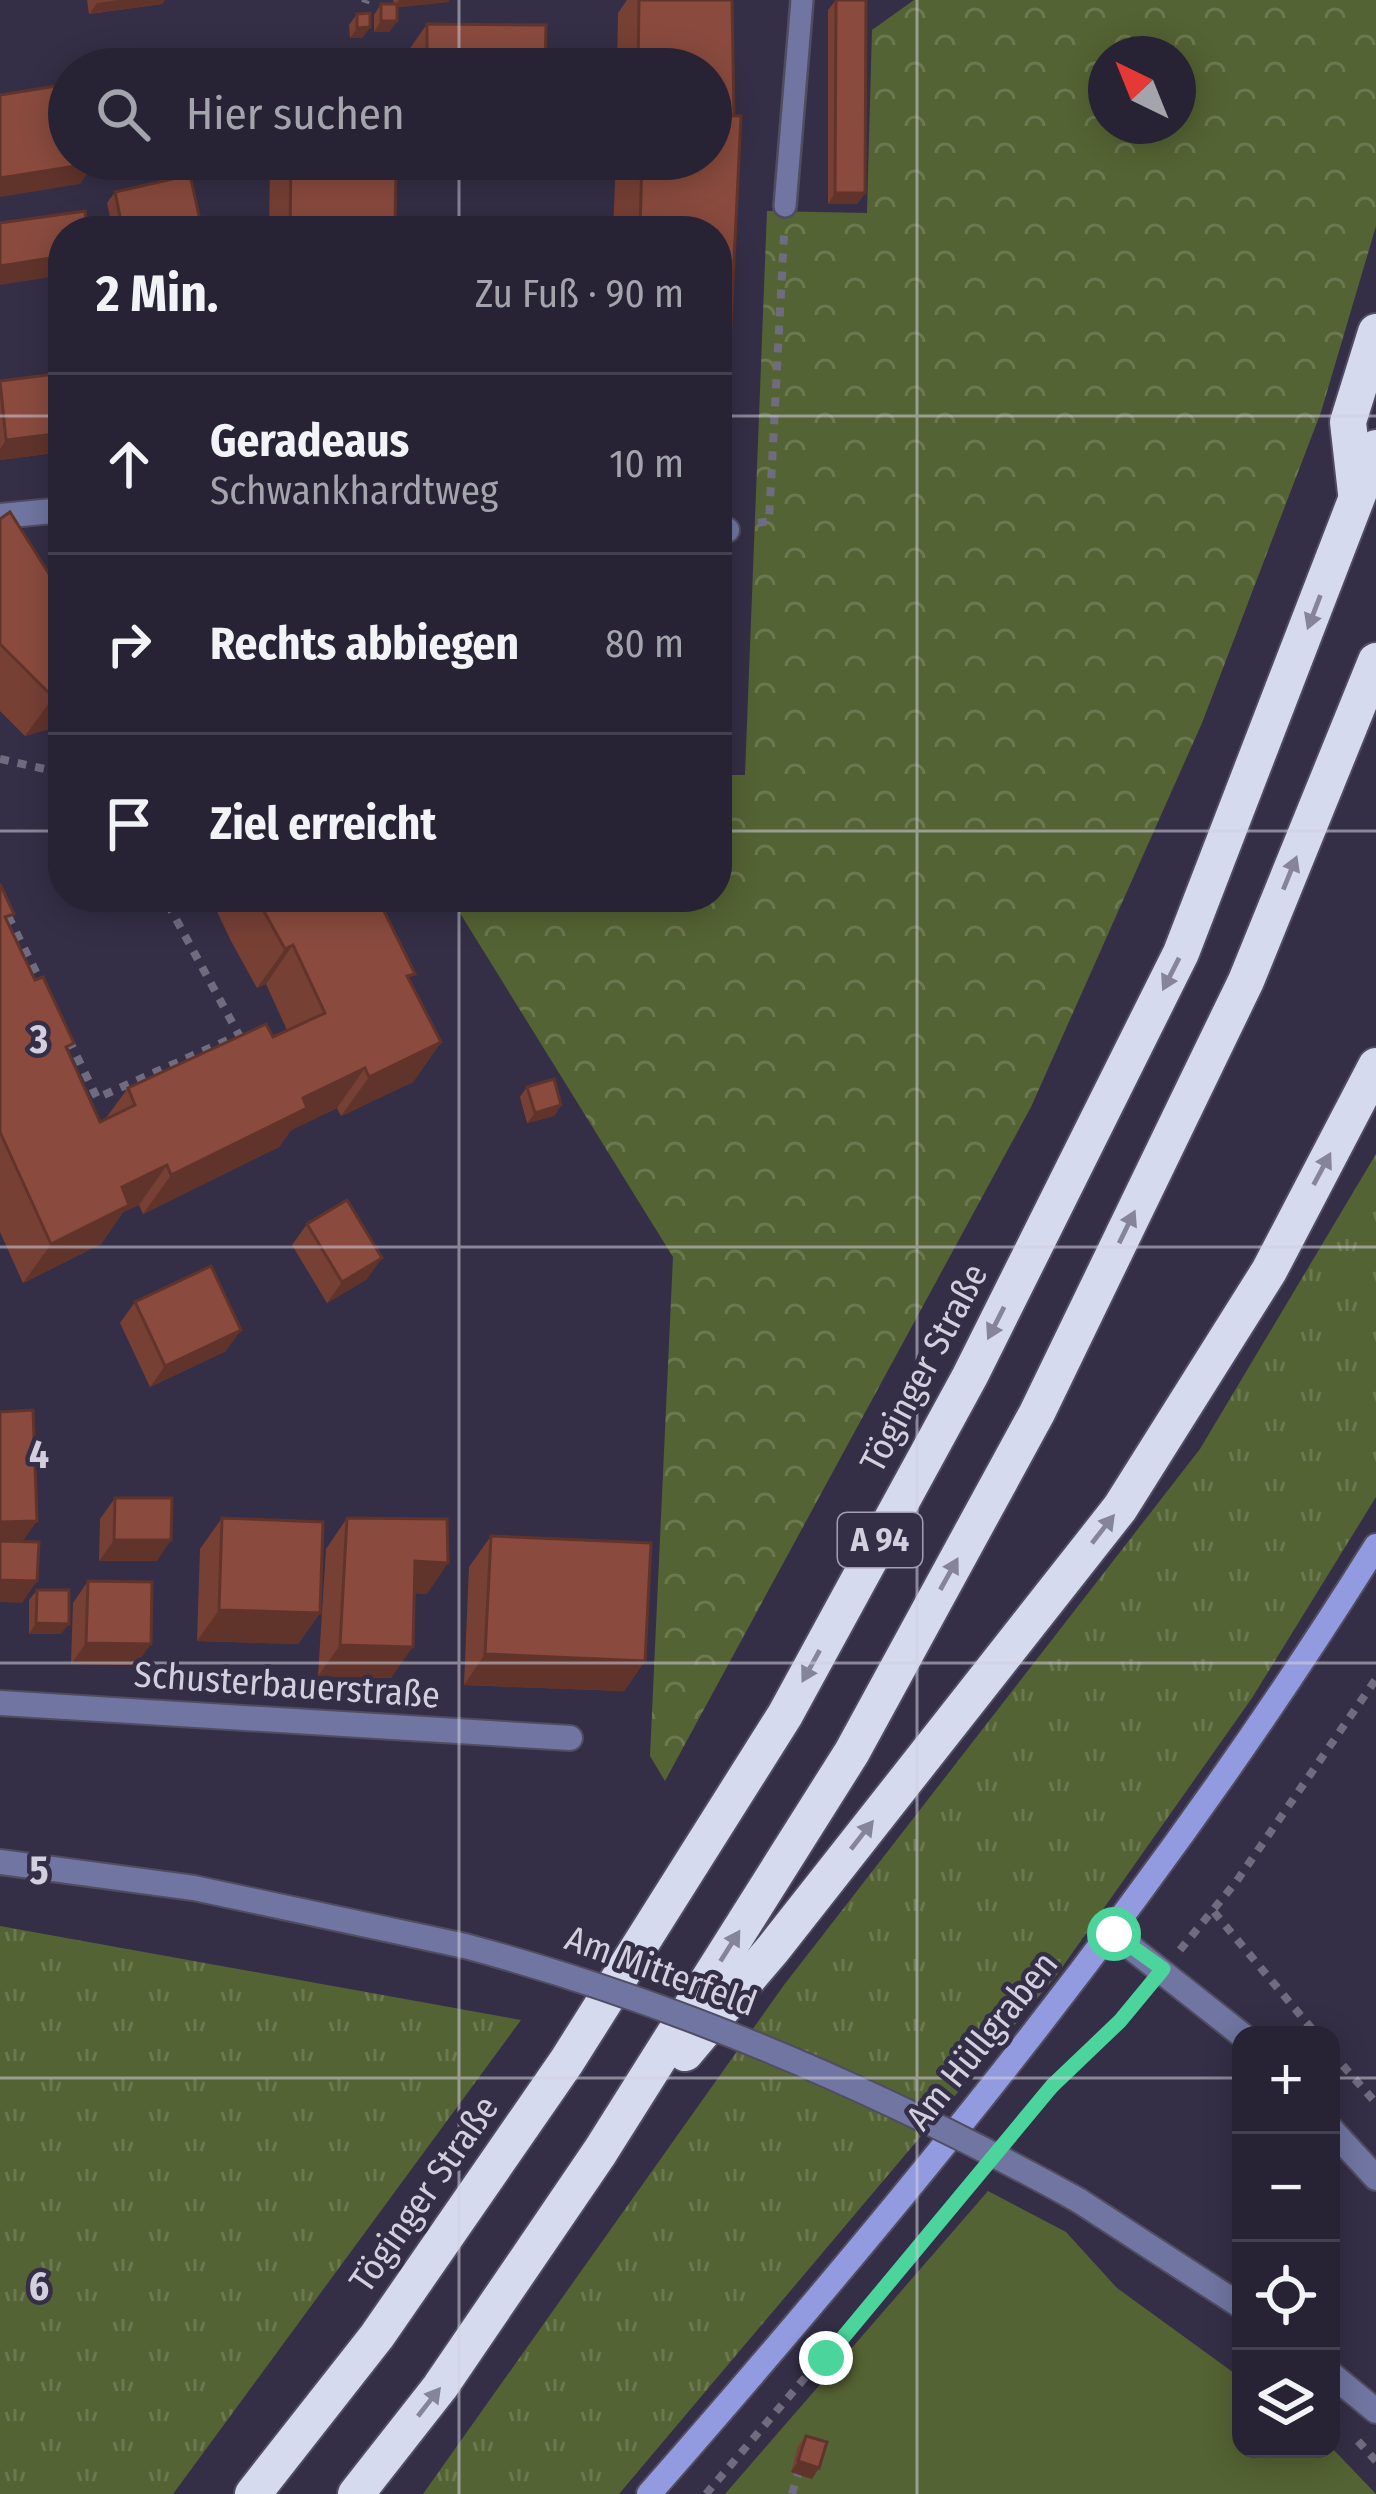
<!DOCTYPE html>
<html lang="de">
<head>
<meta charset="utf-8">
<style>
	:root { --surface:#272334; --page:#332f40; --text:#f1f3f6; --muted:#a4a4ac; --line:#43404f }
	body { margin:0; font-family:"Fira Sans Condensed",sans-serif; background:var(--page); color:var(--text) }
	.controls { position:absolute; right:36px; bottom:36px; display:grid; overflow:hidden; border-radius:24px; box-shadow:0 6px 30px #0003 }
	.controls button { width:108px; height:108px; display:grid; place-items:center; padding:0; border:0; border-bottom:3px solid var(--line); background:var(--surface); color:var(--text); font:60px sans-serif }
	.compass { position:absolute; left:1088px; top:36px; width:108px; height:108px; border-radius:50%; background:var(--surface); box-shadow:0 6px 30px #0003; rotate:317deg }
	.stop { position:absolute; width:36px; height:36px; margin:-27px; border:9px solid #4bd49b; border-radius:50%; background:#fff }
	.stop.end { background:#4bd49b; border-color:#fff; box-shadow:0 3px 12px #0008 }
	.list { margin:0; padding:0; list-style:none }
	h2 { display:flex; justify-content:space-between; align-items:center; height:156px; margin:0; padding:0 48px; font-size:51px }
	h2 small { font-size:39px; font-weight:400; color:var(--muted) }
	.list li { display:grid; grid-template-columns:78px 1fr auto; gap:36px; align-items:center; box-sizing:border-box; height:180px; padding:0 48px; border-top:3px solid var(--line) }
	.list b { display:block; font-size:45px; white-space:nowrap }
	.list p { margin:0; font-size:39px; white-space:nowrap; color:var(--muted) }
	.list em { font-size:39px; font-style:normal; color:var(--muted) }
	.icon { flex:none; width:66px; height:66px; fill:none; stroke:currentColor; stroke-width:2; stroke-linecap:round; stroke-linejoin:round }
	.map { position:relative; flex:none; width:1376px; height:2494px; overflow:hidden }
	.search { position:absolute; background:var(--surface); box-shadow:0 6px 30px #0003; left:48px; top:48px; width:684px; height:132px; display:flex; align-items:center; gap:30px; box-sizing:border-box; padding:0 42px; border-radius:66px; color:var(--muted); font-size:45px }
	.panel { position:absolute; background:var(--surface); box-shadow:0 6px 30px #0003; left:48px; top:216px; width:684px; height:696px; border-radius:48px }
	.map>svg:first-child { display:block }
</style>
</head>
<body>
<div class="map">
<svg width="1376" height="2494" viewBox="0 0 1376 2494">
	<defs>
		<pattern id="grass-tufts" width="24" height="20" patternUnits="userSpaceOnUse" patternTransform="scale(3)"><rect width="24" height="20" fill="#546333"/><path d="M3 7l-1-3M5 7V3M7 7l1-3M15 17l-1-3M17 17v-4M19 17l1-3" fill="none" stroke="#6c7850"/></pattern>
		<pattern id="forest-crowns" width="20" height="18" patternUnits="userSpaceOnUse" patternTransform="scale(3)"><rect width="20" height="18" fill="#546333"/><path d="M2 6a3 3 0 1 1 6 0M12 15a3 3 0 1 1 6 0" fill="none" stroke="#6c7850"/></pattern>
	</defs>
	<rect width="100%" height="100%" fill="#342f46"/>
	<g fill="url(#grass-tufts)">
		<path d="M1376 1154V1497L1252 1698 1056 1976 619 2494H423L784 1985 1200 1449Z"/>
		<path d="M0 1926 521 2020 173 2494H0Z"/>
	</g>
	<path fill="url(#forest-crowns)" fill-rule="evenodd" d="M914 0H1376V226L1321 412 1202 723 1031 1107 665 1781 650 1756 673 1257 450 897H717V775H745L767 211 867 213 872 30ZM1106 54H1178V126H1106Z"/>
	<path fill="#546333" d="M988 2191 1066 2232 1117 2288 1241 2378V2449L1331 2447 1376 2494H725Z"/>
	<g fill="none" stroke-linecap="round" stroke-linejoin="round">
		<g stroke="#504c61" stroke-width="26">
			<path id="service" d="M785 206 802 0"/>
		</g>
		<g stroke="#504c61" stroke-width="28">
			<g id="minor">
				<path d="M0 516 63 510"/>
				<path d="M717 530H727"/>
				<path d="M0 1703 570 1738"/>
			</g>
		</g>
		<g stroke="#504c61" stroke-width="28">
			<g id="tertiary">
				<path d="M0 1862 194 1888 465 1946"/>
				<path d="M1114 1934 1242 2035"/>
				<path d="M1331 2129 1376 2178"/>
				<path d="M1078 2200 1241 2306"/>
				<path d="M1331 2374 1376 2411"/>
			</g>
		</g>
		<g stroke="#504c61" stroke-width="28">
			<path id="secondary" d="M649 2494C913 2193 1164 1886 1376 1546"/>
		</g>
		<g stroke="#504c61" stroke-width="40">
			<g id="motorway">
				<path d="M1356 493 1348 422 1376 332"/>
				<path d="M685 2053 773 1949 1120 1508 1269 1271 1376 1066"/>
				<path d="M253 2494 377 2336 567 2061 785 1715 970 1376 1181 953 1376 448"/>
				<path d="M356 2494 440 2387 600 2152 852 1752 1037 1413 1246 981 1376 661"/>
			</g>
		</g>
		<g stroke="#706c80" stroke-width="8" stroke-dasharray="9 9" stroke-linecap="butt">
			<path d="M365 3 366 0"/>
			<path d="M758 523 769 521 784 235"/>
			<path d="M0 759 63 773"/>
			<path d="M0 900 42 984"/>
			<path d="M69 1040 97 1098 239 1035 164 897"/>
			<path d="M1214 1912 1317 2035"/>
			<path d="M1180 1950 1236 1882 1376 1679"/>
			<path d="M1331 2052 1376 2103"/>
			<path d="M1015 2131 1143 1993"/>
			<path d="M1358 2441 1376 2461"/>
			<path d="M706 2494 974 2179"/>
			<path d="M792 2494 800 2467"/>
		</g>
		<use href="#service" stroke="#7076a1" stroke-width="21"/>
		<use href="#minor" stroke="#7076a1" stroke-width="24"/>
		<use href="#tertiary" stroke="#7076a1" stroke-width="24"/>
		<use href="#secondary" stroke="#929bdf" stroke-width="24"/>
		<use href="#motorway" stroke="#d6daef" stroke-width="36"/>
		<g stroke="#504c61" stroke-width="28" stroke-linecap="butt">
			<path id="tertiary-bridge" d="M465 1946C681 2004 883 2092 1078 2200"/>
		</g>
		<use href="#tertiary-bridge" stroke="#7076a1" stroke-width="24"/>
	</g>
	<g fill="#774035">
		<path d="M87 0H165L162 4 89 14Z"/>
		<path d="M393 0H449L448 2 397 7V21L389 32H374V15L381 4H394Z"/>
		<path d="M627 0H639V13V0H732L734 116H741L726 427 717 439V231H613L616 159H711V69H617L618 13Z"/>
		<path d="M836 0 865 193 857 204H828V10Z"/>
		<path d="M357 14 370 27 362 38H350L349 25Z"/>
		<path d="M427 24 545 69H405L406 54Z"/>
		<path d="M293 53 398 69H281Z"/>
		<path d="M270 159H396L395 231H269Z"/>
		<path d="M115 192 192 231H113L107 203Z"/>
		<path d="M63 373V452L0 460V381Z"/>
		<path d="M0 519 58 588 63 725 25 736 0 711Z"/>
		<path d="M0 884 8 923 100 1122 106 1118 128 1088 287 1030 266 984 257 988 231 941 210 897H365L441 1042 413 1082 341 1116 337 1108 291 1130 279 1147 143 1214 139 1205 123 1212 101 1244 23 1283 0 1232Z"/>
		<path d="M527 1087 561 1105 554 1116 527 1123 520 1097Z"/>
		<path d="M307 1224 367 1279 327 1303 292 1245Z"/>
		<path d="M135 1302 226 1351 150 1387 120 1323Z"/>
		<path d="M115 1498 157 1561H99L100 1519Z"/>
		<path d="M222 1518 320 1613 298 1644 197 1641 200 1549Z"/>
		<path d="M347 1518 427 1594 414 1593 391 1678 318 1676 326 1549Z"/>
		<path d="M491 1536 645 1661 624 1691 464 1685 469 1567Z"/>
		<path d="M88 1581 136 1665 71 1664 73 1603Z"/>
		<path d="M37 1590 61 1634H29V1600Z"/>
		<path d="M806 2436 812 2479 791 2472 798 2446Z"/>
	</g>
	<g fill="#61342b">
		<path d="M118 0H165L162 4 89 14 97 3Z"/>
		<path d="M399 0H449L448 2 394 8Z"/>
		<path d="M381 21H397L389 32H374Z"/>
		<path d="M370 27 362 38H350L357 28Z"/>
		<path d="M174 159H218L211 169 167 170Z"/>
		<path d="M95 163 80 184 0 197V178Z"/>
		<path d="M835 193H865L857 204H828Z"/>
		<path d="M200 220 192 231H152Z"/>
		<path d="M63 256V275L0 285V266Z"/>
		<path d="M717 426 726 427 717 439Z"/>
		<path d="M63 433V452L0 460V449L6 440Z"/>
		<path d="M63 694V725L25 736 53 697Z"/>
		<path d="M293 945 266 984 257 988 285 949Z"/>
		<path d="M441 1042 413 1082 341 1116 369 1077Z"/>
		<path d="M365 1068 337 1108 291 1130 279 1147 143 1214 171 1175 303 1098Z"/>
		<path d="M561 1105 554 1116 527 1123 535 1113Z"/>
		<path d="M167 1165 139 1205 123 1212 101 1244 23 1283 51 1244 122 1187Z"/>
		<path d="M382 1258 367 1279 327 1303 342 1282Z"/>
		<path d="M241 1330 226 1351 150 1387 165 1366Z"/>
		<path d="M37 1521 22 1542 0 1543V1522Z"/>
		<path d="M114 1540H171L157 1561H99Z"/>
		<path d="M415 1561 448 1563 427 1594 393 1591Z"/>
		<path d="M0 1580 37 1581 22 1603 0 1602Z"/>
		<path d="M219 1610 320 1613 298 1644 197 1641Z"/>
		<path d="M36 1623 69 1624 61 1634H29Z"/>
		<path d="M86 1643 151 1644 136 1665 71 1664Z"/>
		<path d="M340 1645 413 1647 391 1678 318 1676Z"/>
		<path d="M485 1654 645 1661 624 1691 464 1685Z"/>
		<path d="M798 2461 819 2468 812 2479 791 2472Z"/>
	</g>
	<g fill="#8a4b3e" stroke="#61342b" stroke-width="3">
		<path d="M639 0H732L734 116 711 115V69H638Z"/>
		<path d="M836 0H866L865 193H835Z"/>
		<rect x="381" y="4" width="16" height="17"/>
		<path d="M370 13V27L357 28V14Z"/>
		<path d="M427 24 546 25 545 69H427Z"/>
		<path d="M293 53 398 54V69H292Z"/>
		<path d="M215 58V69H171V59Z"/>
		<path d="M69 84V159H94L95 163 0 178V95Z"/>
		<path d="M711 115 741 116 726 427 717 426V231H640L642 159H711Z"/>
		<path d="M291 159H396L395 231H290Z"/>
		<path d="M190 175 200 220 152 231H123L115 192Z"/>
		<path d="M85 211 87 231H63V256L0 266V223Z"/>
		<path d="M63 373V433L6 440 0 381Z"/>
		<path d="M10 512 58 588 63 587V694L53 697 0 644V519Z"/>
		<path d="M0 884 14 914 5 917 35 980 43 977 74 1043 66 1047 100 1122 135 1105 128 1088 266 1024 273 1037 325 1013 293 945 285 949 256 897H365L370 908 380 903 415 974 407 976 441 1042 369 1077 365 1068 303 1098 307 1108 171 1175 167 1165 122 1187 129 1205 51 1244 0 1132Z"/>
		<path d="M554 1079 561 1105 535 1113 527 1087Z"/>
		<path d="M347 1200 382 1258 342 1282 307 1224Z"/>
		<path d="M211 1266 241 1330 165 1366 135 1302Z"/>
		<path d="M33 1410 37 1521 0 1522V1412Z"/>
		<path d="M115 1498H172L171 1540H114Z"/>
		<path d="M222 1518 323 1522 320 1613 219 1610Z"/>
		<path d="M347 1518 447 1519 448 1563 415 1561 413 1647 340 1645Z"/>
		<path d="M491 1536 651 1543 645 1661 485 1654Z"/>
		<path d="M0 1541 39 1542 37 1581 0 1580Z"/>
		<path d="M88 1581 152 1582 151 1644 86 1643Z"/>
		<path d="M37 1590H69V1624L36 1623Z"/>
		<path d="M806 2436 827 2442 819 2468 798 2461Z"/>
	</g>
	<defs><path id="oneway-solid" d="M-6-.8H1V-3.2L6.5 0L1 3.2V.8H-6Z" transform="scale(3)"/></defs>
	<g fill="#85849a">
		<use href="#oneway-solid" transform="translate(1314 612) rotate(111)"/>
		<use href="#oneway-solid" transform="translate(1290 873) rotate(-68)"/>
		<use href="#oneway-solid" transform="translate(1171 974) rotate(117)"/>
		<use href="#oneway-solid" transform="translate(1322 1169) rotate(-62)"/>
		<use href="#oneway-solid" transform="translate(1127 1227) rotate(-64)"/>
		<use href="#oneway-solid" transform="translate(996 1323) rotate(117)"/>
		<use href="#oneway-solid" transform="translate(1103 1529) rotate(-52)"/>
		<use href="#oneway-solid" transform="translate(949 1574) rotate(-61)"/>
		<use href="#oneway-solid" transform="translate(811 1666) rotate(119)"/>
		<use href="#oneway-solid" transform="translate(862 1835) rotate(-52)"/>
		<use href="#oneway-solid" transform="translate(730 1946) rotate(-58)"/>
		<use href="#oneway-solid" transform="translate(429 2402) rotate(-52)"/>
	</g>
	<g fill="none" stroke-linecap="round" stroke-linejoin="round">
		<path stroke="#4bd49b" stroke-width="15" d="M826 2358 1052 2086 1120 2021 1163 1969 1114 1934"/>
	</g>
	<path fill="none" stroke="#d2cfde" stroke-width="3" stroke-opacity="0.55" d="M459 0V69M917 0V2494M459 159V231M0 416H63M717 416H1376M0 831H63M717 831H1376M459 897V2494M0 1247H1376M0 1663H1376M0 2078H1241M1331 2078H1376"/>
	<g text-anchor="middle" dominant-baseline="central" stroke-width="9" stroke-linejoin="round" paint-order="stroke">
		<rect fill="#342f46" stroke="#a39fb0" stroke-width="3" x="838" y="1513" width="84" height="54" rx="9"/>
		<g font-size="33" font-weight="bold" fill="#d2cfde">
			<text x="880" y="1540">A 94</text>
		</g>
		<g font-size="36" fill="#d2cfde" stroke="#342f46">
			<text transform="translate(924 1368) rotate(-62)">Töginger Straße</text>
			<text transform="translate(287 1685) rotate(4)">Schusterbauerstraße</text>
			<text transform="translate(661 1971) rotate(20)">Am Mitterfeld</text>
			<text transform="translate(982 2041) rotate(-51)">Am Hüllgraben</text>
			<text transform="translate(424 2194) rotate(-55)">Töginger Straße</text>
		</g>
	</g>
	<g font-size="39" text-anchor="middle" font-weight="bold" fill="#d2cfde" stroke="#342f46" stroke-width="9" stroke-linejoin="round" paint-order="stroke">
		<text x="39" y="1053">3</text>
		<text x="39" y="1468">4</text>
		<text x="39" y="1884">5</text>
		<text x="39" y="2300">6</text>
	</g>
</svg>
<div class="controls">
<button>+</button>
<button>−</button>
<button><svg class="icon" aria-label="locate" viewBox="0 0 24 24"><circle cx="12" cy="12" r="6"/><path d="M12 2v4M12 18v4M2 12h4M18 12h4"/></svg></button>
<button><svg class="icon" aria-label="layers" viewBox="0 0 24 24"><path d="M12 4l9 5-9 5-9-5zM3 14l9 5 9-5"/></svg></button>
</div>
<svg class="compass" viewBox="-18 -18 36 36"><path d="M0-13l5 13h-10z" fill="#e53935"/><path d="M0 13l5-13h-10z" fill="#a4a4ac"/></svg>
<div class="stop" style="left:1114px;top:1934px"></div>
<div class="stop end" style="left:826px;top:2358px"></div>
<div class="search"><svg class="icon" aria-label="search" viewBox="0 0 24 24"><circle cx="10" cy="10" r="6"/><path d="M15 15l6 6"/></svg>Hier suchen</div>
<section class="panel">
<h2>2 Min.<small>Zu Fuß · 90 m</small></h2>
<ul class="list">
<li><svg class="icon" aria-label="ahead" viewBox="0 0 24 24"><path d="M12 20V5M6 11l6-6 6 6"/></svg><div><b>Geradeaus</b><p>Schwankhardtweg</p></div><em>10 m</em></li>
<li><svg class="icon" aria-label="right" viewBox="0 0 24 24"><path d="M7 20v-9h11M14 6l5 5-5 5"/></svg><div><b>Rechts abbiegen</b></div><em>80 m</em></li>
<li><svg class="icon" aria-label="arrive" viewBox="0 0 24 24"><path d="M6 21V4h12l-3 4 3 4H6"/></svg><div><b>Ziel erreicht</b></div></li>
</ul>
</section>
</div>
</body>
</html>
